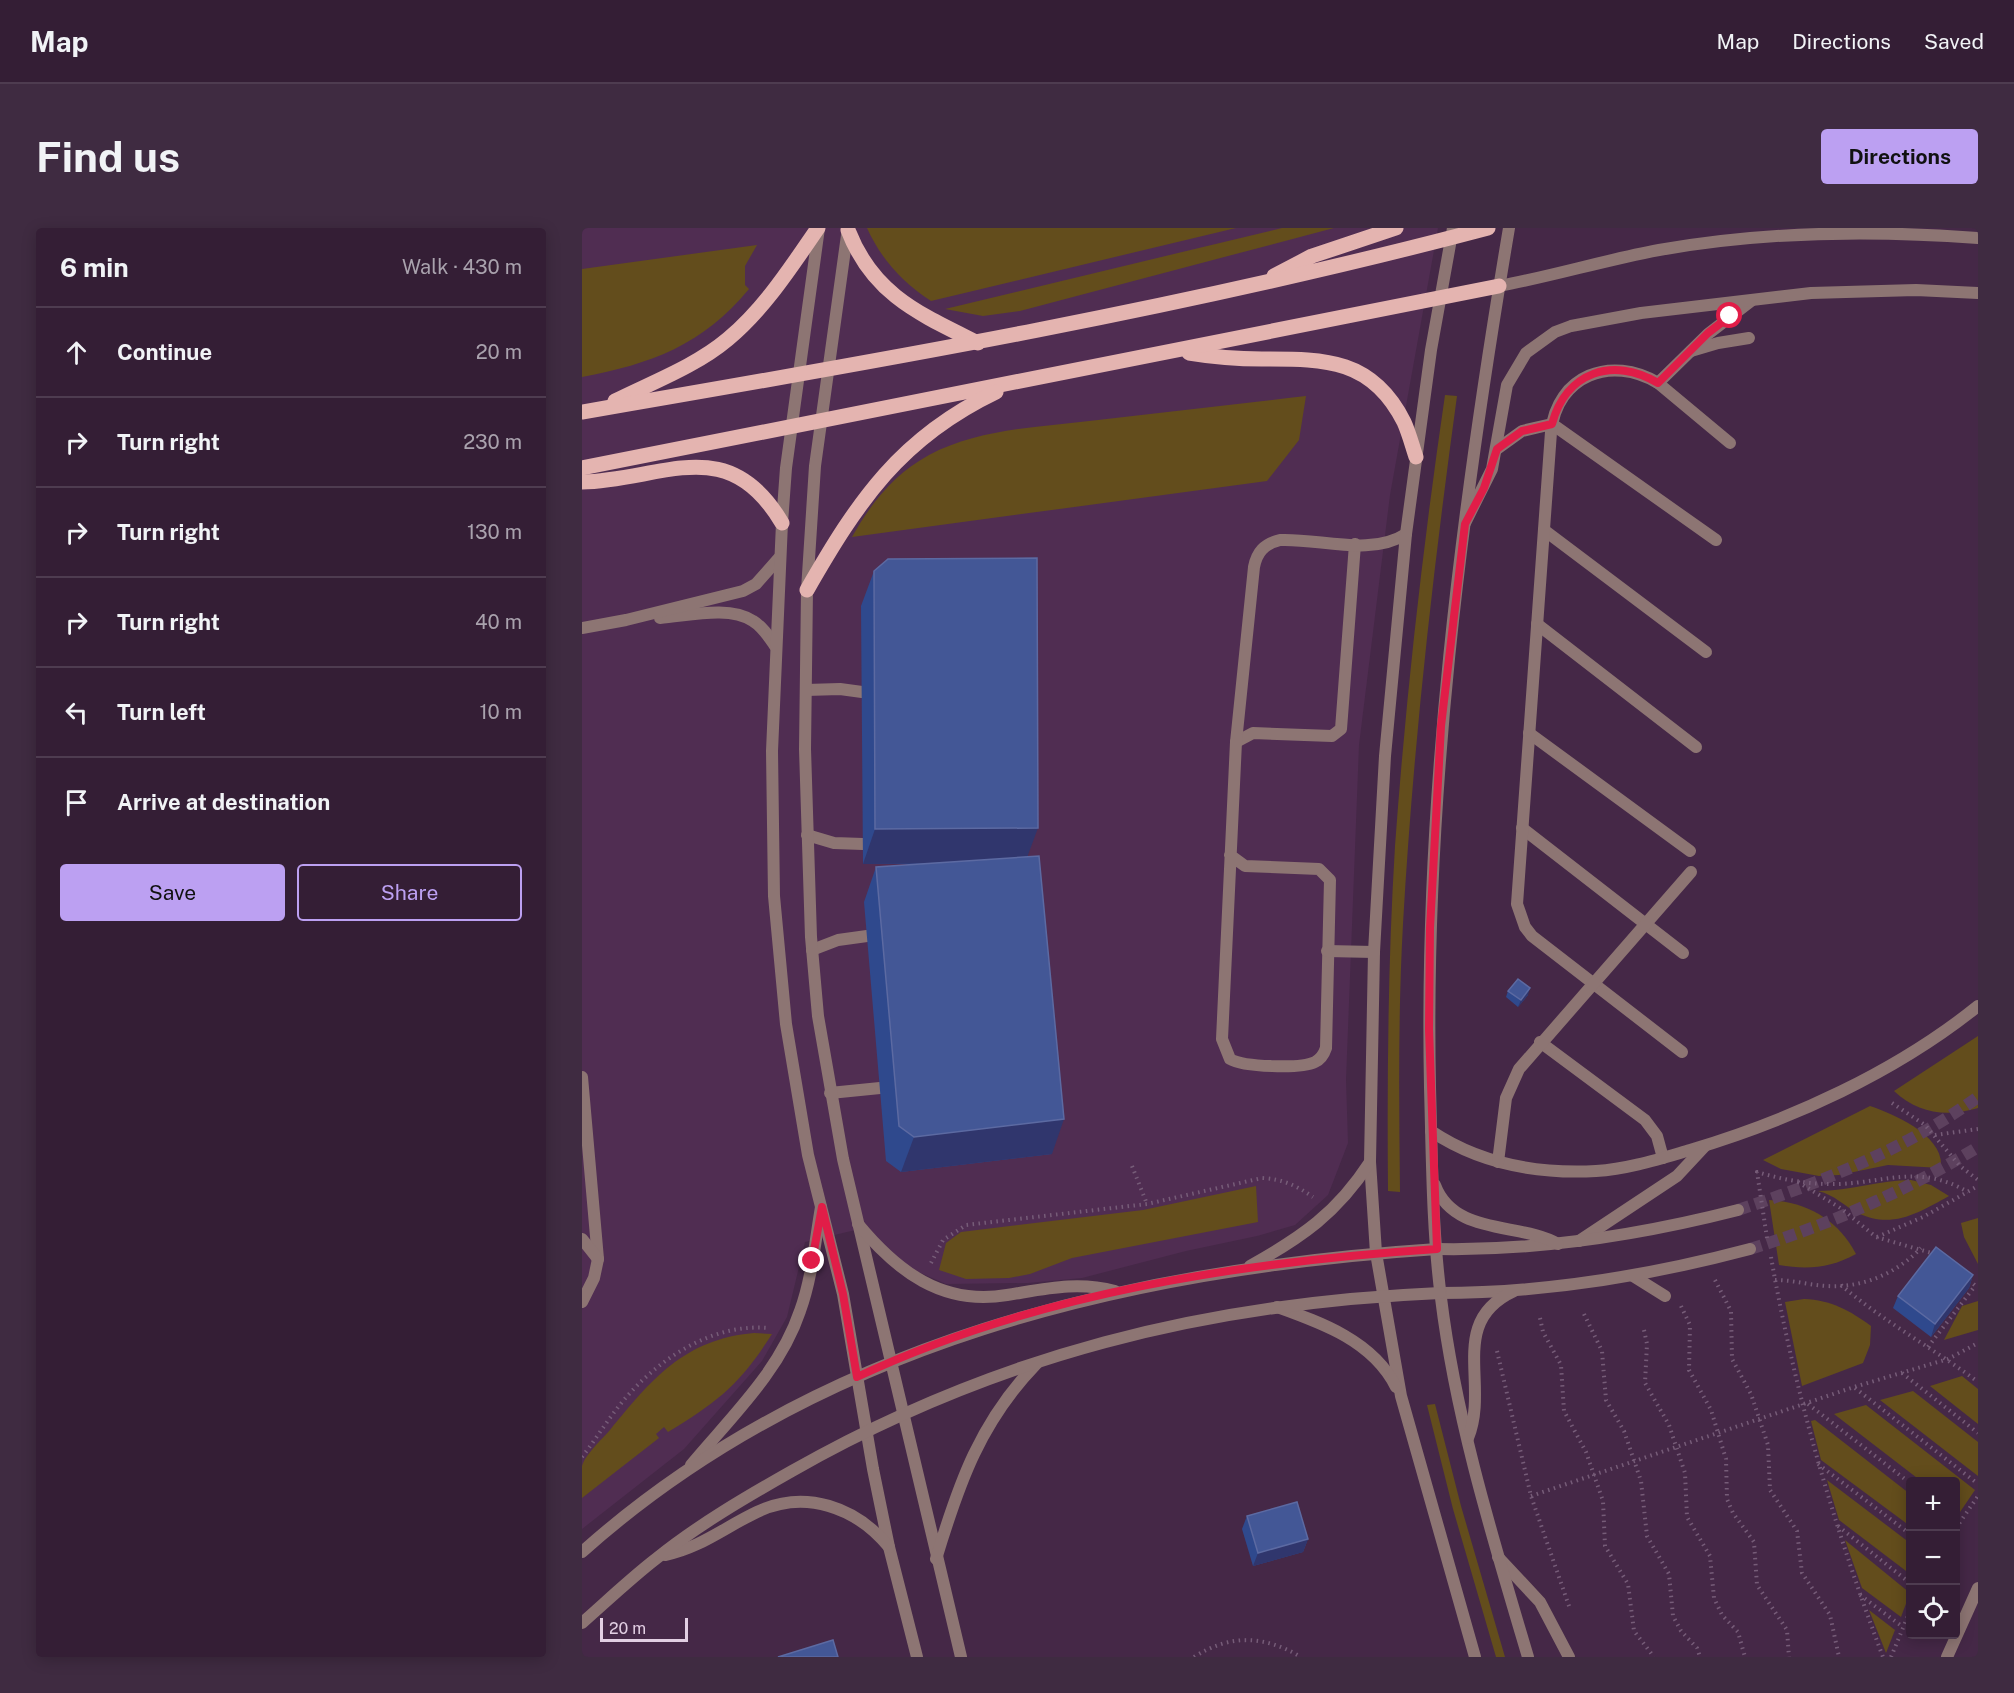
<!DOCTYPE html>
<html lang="en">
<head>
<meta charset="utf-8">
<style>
	:root { --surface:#341e35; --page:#3f2b41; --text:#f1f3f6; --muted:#a9a2ad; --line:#4e3c50; --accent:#bca0f2 }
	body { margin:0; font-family:"Public Sans",sans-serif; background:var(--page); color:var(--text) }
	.controls { position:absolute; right:18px; bottom:18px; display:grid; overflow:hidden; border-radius:6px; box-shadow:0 3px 15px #0003 }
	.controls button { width:54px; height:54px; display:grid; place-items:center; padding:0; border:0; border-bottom:2px solid var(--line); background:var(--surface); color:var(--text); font:30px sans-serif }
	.scale { position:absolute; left:18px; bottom:15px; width:88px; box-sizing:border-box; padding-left:6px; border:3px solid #e2cfe3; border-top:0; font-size:16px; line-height:21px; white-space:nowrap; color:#e2cfe3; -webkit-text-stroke:4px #452847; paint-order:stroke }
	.stop { position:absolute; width:18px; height:18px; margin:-14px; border:4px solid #e11d48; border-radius:50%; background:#fff }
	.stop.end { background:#e11d48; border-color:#fff; box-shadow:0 2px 6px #0008 }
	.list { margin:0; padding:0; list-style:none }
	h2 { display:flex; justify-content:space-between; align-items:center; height:78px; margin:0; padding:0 24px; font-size:26px }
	h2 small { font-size:20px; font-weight:400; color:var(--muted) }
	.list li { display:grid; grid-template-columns:39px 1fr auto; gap:18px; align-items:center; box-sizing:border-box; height:90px; padding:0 24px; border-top:2px solid var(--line) }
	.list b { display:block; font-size:22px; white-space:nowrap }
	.list em { font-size:20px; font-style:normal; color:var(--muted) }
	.actions { display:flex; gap:12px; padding:18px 24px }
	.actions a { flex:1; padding:14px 0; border:2px solid var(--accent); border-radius:6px; text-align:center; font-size:21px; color:var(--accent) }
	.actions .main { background:var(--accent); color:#111 }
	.icon { flex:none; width:33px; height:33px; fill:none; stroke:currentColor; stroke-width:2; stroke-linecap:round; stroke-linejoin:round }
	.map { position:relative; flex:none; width:1396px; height:1429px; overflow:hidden; border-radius:6px }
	header { display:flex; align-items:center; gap:36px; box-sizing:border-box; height:84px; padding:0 30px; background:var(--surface); border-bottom:2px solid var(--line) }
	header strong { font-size:28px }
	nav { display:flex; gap:33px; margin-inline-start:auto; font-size:21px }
	.intro { display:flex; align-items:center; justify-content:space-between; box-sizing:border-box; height:144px; padding:0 36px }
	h1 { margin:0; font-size:42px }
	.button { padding:15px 27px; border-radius:6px; background:var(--accent); color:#111; font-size:21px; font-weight:700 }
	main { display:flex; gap:36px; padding:0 36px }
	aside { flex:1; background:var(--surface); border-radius:6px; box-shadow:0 3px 15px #0003 }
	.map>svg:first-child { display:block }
</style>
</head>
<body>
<header>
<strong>Map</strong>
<nav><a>Map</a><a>Directions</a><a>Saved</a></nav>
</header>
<div class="intro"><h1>Find us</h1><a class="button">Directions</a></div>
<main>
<aside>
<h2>6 min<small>Walk · 430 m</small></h2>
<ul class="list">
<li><svg class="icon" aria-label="ahead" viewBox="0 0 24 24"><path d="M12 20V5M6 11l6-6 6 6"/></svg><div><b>Continue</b></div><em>20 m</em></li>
<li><svg class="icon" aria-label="right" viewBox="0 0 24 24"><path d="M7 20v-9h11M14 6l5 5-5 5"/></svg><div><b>Turn right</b></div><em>230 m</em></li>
<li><svg class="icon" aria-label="right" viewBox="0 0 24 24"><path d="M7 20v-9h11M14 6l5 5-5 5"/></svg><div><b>Turn right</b></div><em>130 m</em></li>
<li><svg class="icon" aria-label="right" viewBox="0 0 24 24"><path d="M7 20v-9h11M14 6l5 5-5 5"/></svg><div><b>Turn right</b></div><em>40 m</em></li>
<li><svg class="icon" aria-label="left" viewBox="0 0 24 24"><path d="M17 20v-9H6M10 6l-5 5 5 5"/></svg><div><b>Turn left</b></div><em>10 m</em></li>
<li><svg class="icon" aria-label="arrive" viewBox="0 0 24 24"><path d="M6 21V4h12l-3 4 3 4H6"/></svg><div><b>Arrive at destination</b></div></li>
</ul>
<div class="actions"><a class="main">Save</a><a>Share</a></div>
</aside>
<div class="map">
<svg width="1396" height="1429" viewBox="0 0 1396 1429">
	<rect width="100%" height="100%" fill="#452847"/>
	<path fill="#502d52" d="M0 0H856L808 267 777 517 764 852 766 915 746 967 713 997 675 1008 604 1023 500 1050 446 1055 364 1056 318 1036 286 999 223 1014 205 1089 180 1133 102 1221 0 1301Z"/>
	<g fill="#634d1c">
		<path d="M285 0H654L349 73C320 54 299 31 285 0Z"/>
		<path d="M700 0H752L438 83 401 88 363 81Z"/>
		<path d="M175 17 163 38V57L167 61C121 117 69 136 0 149V41Z"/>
		<path d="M863 167 875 168C851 343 831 519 821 696 816 785 817 874 818 964L806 963C805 848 806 733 813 618 824 467 841 317 863 167Z"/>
		<path d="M724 168 717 212 685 253 270 309C289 275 312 246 347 227 398 200 460 199 516 192 585 184 655 176 724 168Z"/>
		<path d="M1396 808V880C1365 889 1336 886 1312 863Z"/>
		<path d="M1288 878C1312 886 1363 908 1359 940L1306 937 1257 947 1237 948 1199 941 1181 932Z"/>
		<path d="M1329 952 1349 957 1367 968C1338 984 1310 1002 1276 985 1262 978 1253 967 1236 963 1268 963 1298 952 1329 952Z"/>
		<path d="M674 958 676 994 490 1030 448 1046 427 1050 384 1051 357 1042 364 1015 379 1004 561 982Z"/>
		<path d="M1187 972C1226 974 1256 992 1274 1026 1249 1040 1225 1042 1197 1037Z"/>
		<path d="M1396 990V1036L1382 1009 1379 995Z"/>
		<path d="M1222 1071C1249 1072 1267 1082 1289 1098L1288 1117 1281 1135 1220 1158 1203 1074Z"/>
		<path d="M1396 1073V1102L1362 1112 1380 1078Z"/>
		<path d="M172 1105 190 1106C158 1156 137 1173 86 1204L82 1199 74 1206 77 1210 0 1270C0 1261 0 1248 0 1238 3 1227 20 1211 28 1202 69 1152 102 1111 172 1105Z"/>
		<path d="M1380 1148 1396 1161V1196L1348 1158Z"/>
		<path d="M1331 1163 1396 1214V1248L1298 1172Z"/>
		<path d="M853 1176 879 1278 923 1429H914L871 1281 845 1177Z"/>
		<path d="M1284 1177 1393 1262 1378 1284 1374 1280V1254L1339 1253 1252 1186Z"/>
		<path d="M1233 1192 1328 1266V1298L1239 1232 1229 1193Z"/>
		<path d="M1245 1252 1328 1315V1346L1257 1292Z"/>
		<path d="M1263 1312 1328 1365 1319 1389 1280 1360Z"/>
		<path d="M1287 1382 1313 1402 1304 1425Z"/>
	</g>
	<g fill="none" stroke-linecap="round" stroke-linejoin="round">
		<g stroke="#5d415e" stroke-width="12" stroke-dasharray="12 6" stroke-linecap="butt">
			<path d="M1156 982C1240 954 1324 921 1396 869"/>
			<path d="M1168 1021C1249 996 1324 963 1396 919"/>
		</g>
		<g stroke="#765c78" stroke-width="4" stroke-dasharray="1.5 4.5" stroke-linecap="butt">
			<path d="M1310 875 1343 897 1378 938 1396 952"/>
			<path d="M1353 907 1396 901"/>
			<path d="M550 938 565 976"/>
			<path d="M1216 954 1260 981 1294 1009 1353 1026"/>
			<path d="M1295 1009 1341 989 1396 958"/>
			<path d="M1185 1010 1175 944C1202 952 1229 957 1257 956 1306 954 1338 936 1386 964"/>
			<path d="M1189 1029C1213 1166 1252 1299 1301 1429"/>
			<path d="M349 1035 361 1012 384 997 565 976 680 950C701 951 715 958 731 969"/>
			<path d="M1133 1052 1149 1083 1150 1131 1169 1166 1186 1217 1188 1262 1215 1303 1220 1345 1248 1387 1257 1429"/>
			<path d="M1193 1052C1211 1052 1227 1057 1245 1058 1280 1060 1314 1046 1339 1020"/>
			<path d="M1387 1052 1396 1060"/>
			<path d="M1259 1057C1302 1094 1351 1120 1396 1154"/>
			<path d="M1099 1078 1108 1097 1107 1142 1129 1182 1144 1231 1145 1271 1151 1285 1172 1314 1175 1357 1205 1402 1207 1429"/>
			<path d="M1002 1086 1020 1123 1024 1172 1042 1203 1059 1253 1065 1308 1087 1346 1091 1388 1099 1403 1115 1420 1118 1429"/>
			<path d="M958 1090 961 1104 979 1137 982 1183 1004 1224 1021 1273 1023 1318 1046 1356 1052 1403 1072 1429"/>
			<path d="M1062 1102 1065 1116 1063 1155 1087 1197 1103 1245 1105 1289 1128 1328 1132 1370 1140 1387 1156 1404 1163 1429"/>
			<path d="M1346 1119 1393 1058"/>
			<path d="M915 1123 949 1268 988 1381"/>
			<path d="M1320 1145 1396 1205"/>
			<path d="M1273 1160 1396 1256"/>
			<path d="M1226 1176 1328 1255"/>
			<path d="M0 1229C14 1211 26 1191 41 1173 76 1131 130 1095 187 1100"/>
			<path d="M1236 1236 1328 1306"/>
			<path d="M949 1268 1272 1159 1366 1131 1396 1115"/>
			<path d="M1256 1298 1328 1355"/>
			<path d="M1374 1300 1396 1268"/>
			<path d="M1278 1367 1321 1399"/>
			<path d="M612 1429C648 1406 682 1407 719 1429"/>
			<path d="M1309 1429 1328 1383"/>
		</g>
		<g stroke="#8d7573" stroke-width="12">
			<path d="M917 58C971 48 1023 32 1077 22 1183 3 1290 2 1396 10"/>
			<path d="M1109 123 1136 115 1167 110"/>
			<path d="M1076 155 1126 106 1169 73"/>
			<path d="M915 221 940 203 970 196 1134 312"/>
			<path d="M883 295 910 241 925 157 944 125 973 104 989 98 1059 85 1229 65 1334 62 1396 65"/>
			<path d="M962 302 1124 424"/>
			<path d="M78 390C106 388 147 377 171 393 181 399 187 409 193 418"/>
			<path d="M955 396 1114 519"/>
			<path d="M0 400 44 392 161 363 174 356 197 330"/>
			<path d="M224 462 258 461 280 464"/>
			<path d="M947 505 1108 623"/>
			<path d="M654 514 671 505 750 508 759 501 773 316"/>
			<path d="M940 600 1101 725"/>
			<path d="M225 607 252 615 281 616"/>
			<path d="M648 627 663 638 737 641 748 652 744 820C742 826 739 831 733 834 719 841 661 839 648 831L640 811 654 514 672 339C675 324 682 316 698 312 737 310 788 329 824 306"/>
			<path d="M230 722 256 712 285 708"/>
			<path d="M745 723 792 724"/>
			<path d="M958 814 1063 892 1075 908 1081 930"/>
			<path d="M1100 824 950 708 943 699 935 676 969 204C975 147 1029 127 1076 155L1148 215"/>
			<path d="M0 849 16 1031 12 1050 0 1074"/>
			<path d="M248 865 298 860"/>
			<path d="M849 903C898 936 956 946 1014 943 1046 941 1077 931 1108 922 1209 892 1314 844 1396 778"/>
			<path d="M916 934 924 870 937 841 1109 644"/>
			<path d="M0 1011 16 1031"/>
			<path d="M997 1013 1095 948 1123 918"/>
			<path d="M1051 1048 1083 1068"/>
			<path d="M916 1329 958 1374 987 1429"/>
			<path d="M1365 1429 1396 1360"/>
		</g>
		<g stroke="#8d7573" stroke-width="12">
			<path d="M237 0 204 240 200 295 190 523 192 668 204 796 226 927 261 1066 291 1241 307 1319 335 1429"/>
			<path d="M266 0 233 238 225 362 223 521 229 709 236 788 261 931 379 1429"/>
			<path d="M855 1021C957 1023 1058 1007 1156 982"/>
			<path d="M858 1065C964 1065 1066 1048 1168 1021"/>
		</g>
		<g stroke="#8d7573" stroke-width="12">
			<path d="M871 0 849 122 824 306 803 528 792 724 788 934 794 1025 819 1168 893 1429"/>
			<path d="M927 0C879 284 842 571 848 859 850 929 850 1000 859 1070 874 1192 911 1311 946 1429"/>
			<path d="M853 957C872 1008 938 994 976 1016"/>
			<path d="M276 996C315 1043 360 1078 425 1067 463 1061 495 1053 533 1063"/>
			<path d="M668 1038C720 1009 755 985 788 934"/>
			<path d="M695 1079C740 1095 791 1113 814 1159"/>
			<path d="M886 1210C908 1156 865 1094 932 1063"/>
			<path d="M109 1237C149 1189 198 1143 218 1083 230 1050 233 1014 239 979"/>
			<path d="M0 1324C235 1114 549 1041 855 1021"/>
			<path d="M83 1327C118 1320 143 1299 175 1284 223 1261 274 1279 307 1319"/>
			<path d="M354 1331C377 1255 398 1194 455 1135"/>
			<path d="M0 1395C25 1373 49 1350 75 1330 116 1297 164 1269 210 1243 414 1127 624 1075 858 1065"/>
		</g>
		<g stroke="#e4b4b0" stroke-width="15">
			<path d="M266 2C291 67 338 86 396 115"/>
			<path d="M692 48 730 28 814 0"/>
			<path d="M607 125C631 129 656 131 680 131 742 131 790 130 822 194 827 205 830 217 834 229"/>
			<path d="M33 173C71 154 114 138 146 111 183 80 209 39 236 0"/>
			<path d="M0 184C304 132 608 79 906 0"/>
			<path d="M0 240 917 58"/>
			<path d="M0 254C81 252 146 203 200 295"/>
			<path d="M225 362C276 273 318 210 414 164"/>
		</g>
	</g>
	<g fill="#2f498d">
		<path d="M292 343 446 628 470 926 319 944 304 933 282 674 294 639 347 636H281L279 378Z"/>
		<path d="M926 763 946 767 936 779 924 769Z"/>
		<path d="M1391 1047 1387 1060 1349 1109 1311 1080 1316 1068Z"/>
		<path d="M665 1288 726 1311 721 1324 671 1338 660 1301Z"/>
	</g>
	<g fill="#30366d">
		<path d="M456 600 443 635 281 636 293 601Z"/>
		<path d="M948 760 946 767 936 779 939 772Z"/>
		<path d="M482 891 470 926 319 944 332 909Z"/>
		<path d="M1391 1047 1387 1060 1349 1109 1353 1096Z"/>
		<path d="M726 1311 721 1324 671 1338 676 1325Z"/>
	</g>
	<g fill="#435796" stroke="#5c6aa2" stroke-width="1.5">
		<path d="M455 330 456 600 293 601 292 343 306 331Z"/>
		<path d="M457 628 482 891 332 909 317 898 294 639Z"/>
		<path d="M936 751 948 760 939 772 926 763Z"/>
		<path d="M1354 1019 1391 1047 1353 1096 1316 1068Z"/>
		<path d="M715 1274 726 1311 676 1325 665 1288Z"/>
		<path d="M251 1412 256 1429H196Z"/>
	</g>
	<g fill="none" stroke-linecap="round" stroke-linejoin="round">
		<path stroke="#e11d48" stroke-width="8" d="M230 1033 240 979 261 1066 275 1149C454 1065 659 1034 855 1021L847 801 848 700 859 498 883 296 902 260 915 221 940 203 970 196C984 144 1031 128 1076 155L1126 105 1148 88"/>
	</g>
</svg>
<div class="controls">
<button>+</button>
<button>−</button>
<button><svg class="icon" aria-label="locate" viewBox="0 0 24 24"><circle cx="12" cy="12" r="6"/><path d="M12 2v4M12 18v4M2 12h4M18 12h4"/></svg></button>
</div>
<div class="scale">20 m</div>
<div class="stop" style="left:1148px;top:88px"></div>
<div class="stop end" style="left:230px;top:1033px"></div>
</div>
</main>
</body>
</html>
